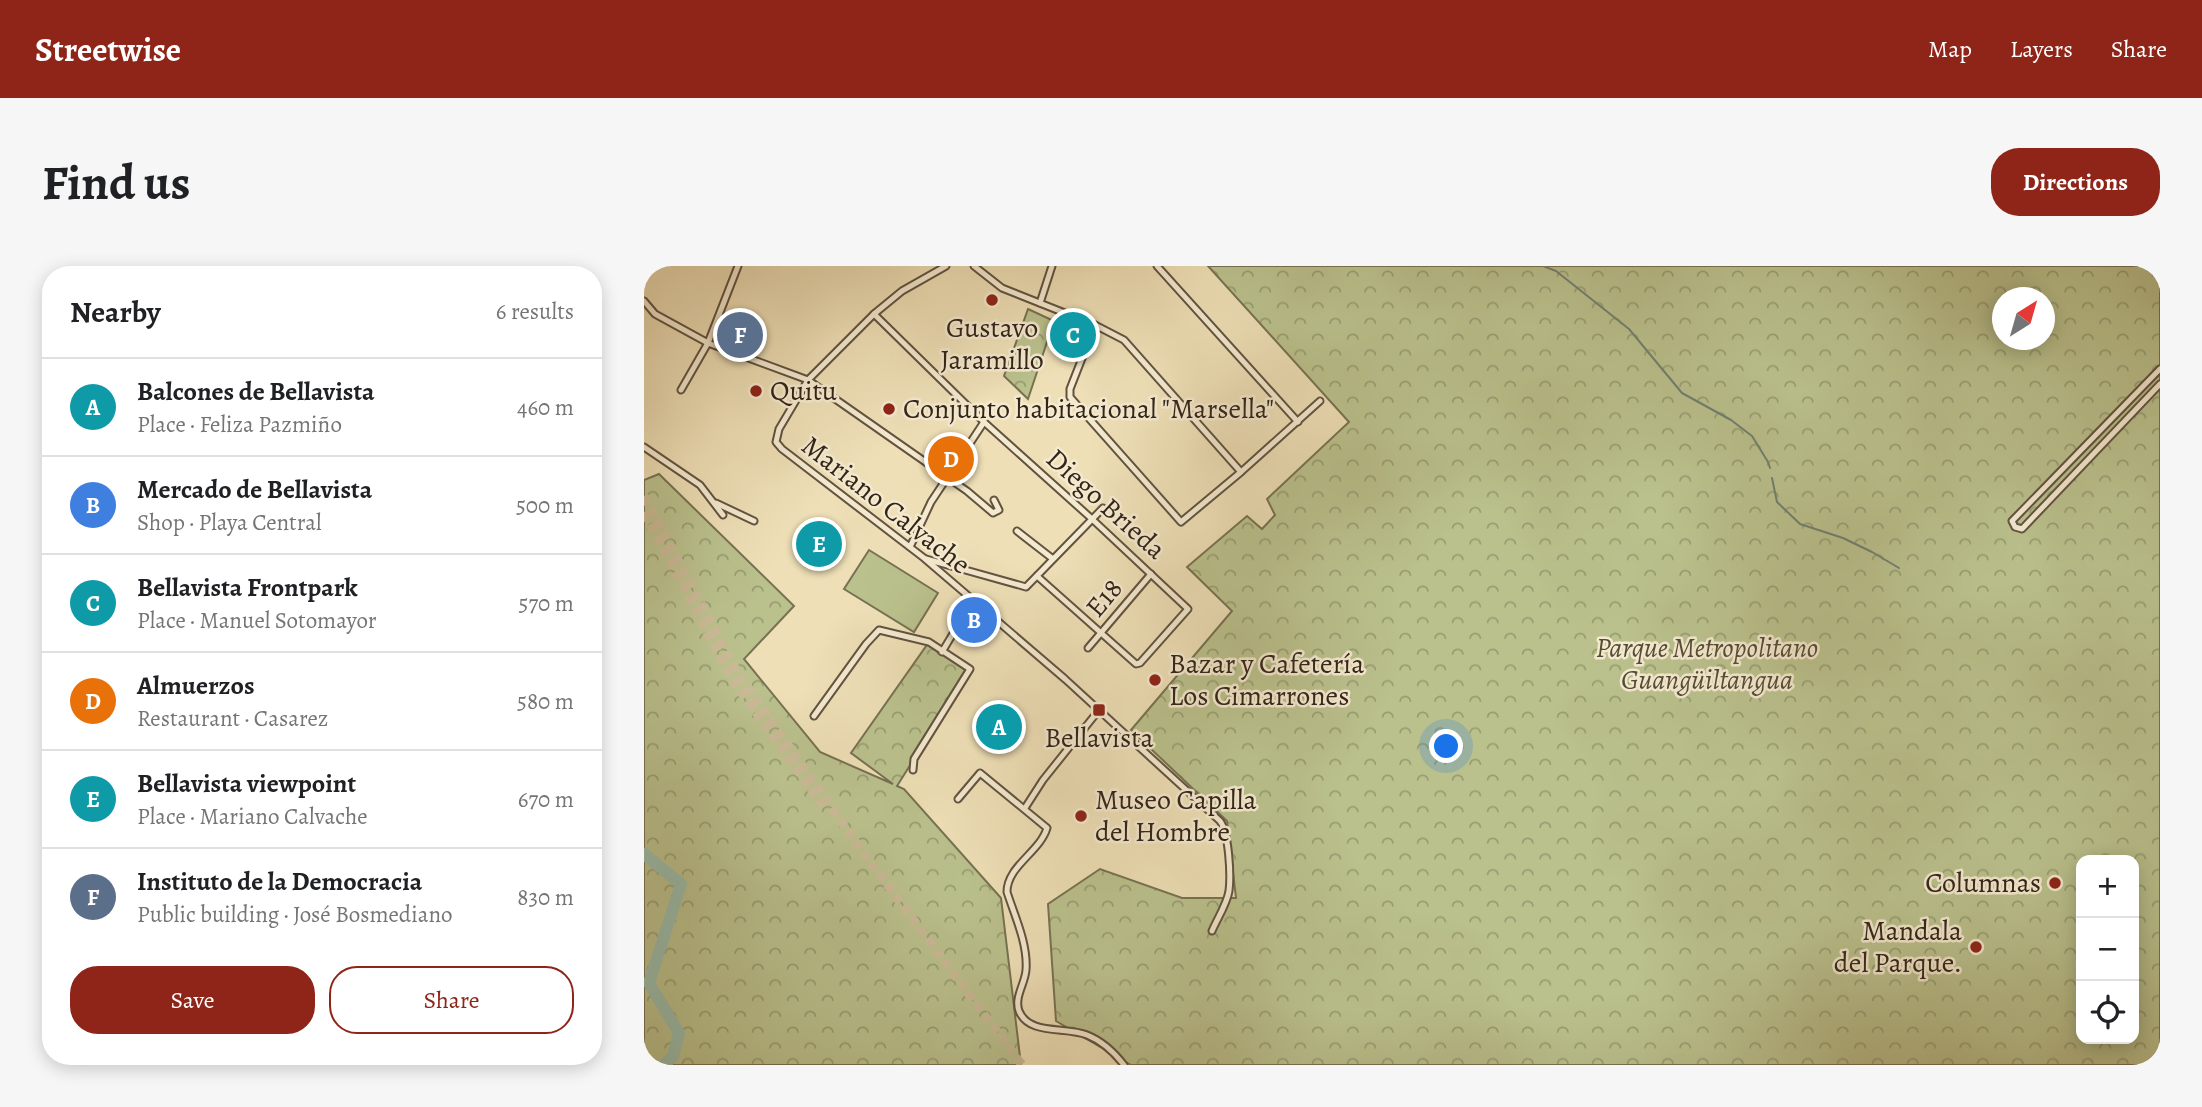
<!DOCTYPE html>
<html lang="en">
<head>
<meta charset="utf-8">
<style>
	:root { --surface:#fff; --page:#f6f6f6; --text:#202124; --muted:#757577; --line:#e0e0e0; --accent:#8f2418 }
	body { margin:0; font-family:Alegreya,serif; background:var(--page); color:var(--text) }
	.controls { position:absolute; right:21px; bottom:21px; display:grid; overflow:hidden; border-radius:14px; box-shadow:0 4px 18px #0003 }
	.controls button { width:63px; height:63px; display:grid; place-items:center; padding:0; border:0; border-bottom:2px solid var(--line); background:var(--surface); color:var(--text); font:35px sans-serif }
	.compass { position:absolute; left:1348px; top:21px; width:63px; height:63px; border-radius:50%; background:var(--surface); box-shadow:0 4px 18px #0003; rotate:37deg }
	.you { position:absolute; left:803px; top:481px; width:24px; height:24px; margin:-18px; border:5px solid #fff; border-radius:50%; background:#1a73e8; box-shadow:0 0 0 10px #1a73e833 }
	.badge { display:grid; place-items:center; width:46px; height:46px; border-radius:50%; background:var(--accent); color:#fff; font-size:23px; font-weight:700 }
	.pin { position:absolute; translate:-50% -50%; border:4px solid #fff; box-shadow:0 2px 7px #0006 }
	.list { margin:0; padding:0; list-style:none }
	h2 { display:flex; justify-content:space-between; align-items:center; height:91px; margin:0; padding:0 28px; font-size:30px }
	h2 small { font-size:23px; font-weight:400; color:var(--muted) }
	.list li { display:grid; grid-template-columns:46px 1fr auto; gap:21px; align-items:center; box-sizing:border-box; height:98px; padding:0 28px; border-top:2px solid var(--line) }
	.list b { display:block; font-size:26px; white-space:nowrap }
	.list p { margin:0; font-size:23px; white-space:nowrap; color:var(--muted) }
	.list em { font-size:23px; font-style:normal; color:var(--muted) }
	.actions { display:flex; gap:14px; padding:21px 28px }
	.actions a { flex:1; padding:16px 0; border:2px solid var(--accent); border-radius:28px; text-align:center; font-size:24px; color:var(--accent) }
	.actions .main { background:var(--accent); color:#fff }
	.icon { flex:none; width:38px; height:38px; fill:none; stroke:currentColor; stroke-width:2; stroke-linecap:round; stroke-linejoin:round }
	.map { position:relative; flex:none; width:1516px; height:799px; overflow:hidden; border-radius:28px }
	header { display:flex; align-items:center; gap:42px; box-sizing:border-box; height:98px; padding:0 35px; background:var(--accent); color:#fff }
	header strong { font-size:33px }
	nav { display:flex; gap:38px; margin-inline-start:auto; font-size:24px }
	.intro { display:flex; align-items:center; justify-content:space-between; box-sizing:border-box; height:168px; padding:0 42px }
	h1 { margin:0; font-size:49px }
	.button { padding:18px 32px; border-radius:28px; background:var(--accent); color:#fff; font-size:24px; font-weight:700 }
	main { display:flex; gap:42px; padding:0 42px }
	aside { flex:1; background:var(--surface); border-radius:28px; box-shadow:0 4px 18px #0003 }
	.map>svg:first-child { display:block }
</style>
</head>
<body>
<header>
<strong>Streetwise</strong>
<nav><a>Map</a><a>Layers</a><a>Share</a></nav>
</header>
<div class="intro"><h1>Find us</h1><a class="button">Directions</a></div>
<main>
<aside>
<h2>Nearby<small>6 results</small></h2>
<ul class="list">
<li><span class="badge" style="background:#0f9aa8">A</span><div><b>Balcones de Bellavista</b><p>Place · Feliza Pazmiño</p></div><em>460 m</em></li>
<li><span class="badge" style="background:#3f7fe0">B</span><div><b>Mercado de Bellavista</b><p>Shop · Playa Central</p></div><em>500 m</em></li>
<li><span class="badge" style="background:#0f9aa8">C</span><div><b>Bellavista Frontpark</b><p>Place · Manuel Sotomayor</p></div><em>570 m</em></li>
<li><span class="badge" style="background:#e8710a">D</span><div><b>Almuerzos</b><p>Restaurant · Casarez</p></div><em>580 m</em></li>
<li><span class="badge" style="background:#0f9aa8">E</span><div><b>Bellavista viewpoint</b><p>Place · Mariano Calvache</p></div><em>670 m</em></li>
<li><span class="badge" style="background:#5c6f8a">F</span><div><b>Instituto de la Democracia</b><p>Public building · José Bosmediano</p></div><em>830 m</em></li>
</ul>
<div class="actions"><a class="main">Save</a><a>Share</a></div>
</aside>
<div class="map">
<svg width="1516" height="799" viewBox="0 0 1516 799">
	<defs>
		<pattern id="forest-crowns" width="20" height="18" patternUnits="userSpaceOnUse" patternTransform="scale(1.75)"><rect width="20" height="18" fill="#bac18d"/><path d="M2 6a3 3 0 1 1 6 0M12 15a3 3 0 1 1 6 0" fill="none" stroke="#989d72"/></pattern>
	</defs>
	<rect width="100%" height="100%" fill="#eedfb6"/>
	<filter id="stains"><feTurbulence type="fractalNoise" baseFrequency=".00286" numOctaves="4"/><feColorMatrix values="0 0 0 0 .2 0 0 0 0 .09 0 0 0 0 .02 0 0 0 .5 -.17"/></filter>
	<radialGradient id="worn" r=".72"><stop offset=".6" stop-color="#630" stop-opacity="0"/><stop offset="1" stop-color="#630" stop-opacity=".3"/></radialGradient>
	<g fill="url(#forest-crowns)" stroke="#767252" stroke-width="2" fill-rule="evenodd">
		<path d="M564 0H1516V799H487L412 755 404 638 456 603 538 632H592L583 555 487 464 588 345 543 301 603 250 618 263 631 249 623 233 705 156ZM1358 32H1400V74H1358ZM1437 594H1490V773H1437Z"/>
		<path d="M384 43 410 55 384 133 360 110Z"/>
		<path d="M15 208 150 340 100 393 176 486 249 518 207 487 285 376 326 404 253 520 260 523 357 632 377 799H0V214Z"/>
	</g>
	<path fill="#bac18d" stroke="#767252" stroke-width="2" d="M225 284 294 327 270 366 200 323Z"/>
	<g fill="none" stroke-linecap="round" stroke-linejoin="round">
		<g stroke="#718070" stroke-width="2">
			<path d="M899 0 912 5 985 63 1038 127 1087 154 1108 170 1124 196 1126 202"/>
			<path d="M1128 212 1133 236 1156 258 1199 272 1228 286 1255 302"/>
		</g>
		<path stroke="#9abdab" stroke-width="12" d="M0 588 37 618 5 717 35 767 29 790 20 799"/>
		<g stroke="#c9ba96" stroke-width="9" stroke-dasharray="9 4.5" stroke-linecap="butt">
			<path d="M0 230 93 406 220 588 378 799"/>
			<path d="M0 246 87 412 183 545"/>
		</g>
		<g stroke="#625340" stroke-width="9">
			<g id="minor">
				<path d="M302 0 258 25 230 48 164 114 135 163 132 176 138 183 280 292 421 413 576 555C585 567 587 609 585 625 583 638 573 653 568 665"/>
				<path d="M330 0 358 22 451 59 480 74 597 206"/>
				<path d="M513 0 654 156"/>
				<path d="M0 35 11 48 64 77 164 114 323 225 349 247 355 244 350 234"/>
				<path d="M396 37 408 0"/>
				<path d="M230 48 340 156 448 253 544 343 496 397 492 398 393 310"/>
				<path d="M451 59 426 123V131L537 256 597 206 676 135"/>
				<path d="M1516 103 1368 255 1371 261 1378 263 1516 118"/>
				<path d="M37 124 64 77 94 0"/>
				<path d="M0 181 56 219 79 249"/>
				<path d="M72 237 110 255"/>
				<path d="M373 265 409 293"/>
				<path d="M266 281 287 236 340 156"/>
				<path d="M282 293 382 321 459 242"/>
				<path d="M444 382 507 308"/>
				<path d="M298 386 328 336"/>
				<path d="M170 450 222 378 235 364 285 376 326 403 270 493 269 504"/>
				<path d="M314 533 336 507 403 562C396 586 363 600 363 626 371 651 384 678 382 704 381 718 370 731 375 745 385 770 422 760 443 769 458 775 470 786 480 799"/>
				<path d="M381 542 399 514 455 444"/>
			</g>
		</g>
		<use href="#minor" stroke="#f4ead0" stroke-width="5"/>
	</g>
	<g fill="#8f2418" stroke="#f4ead0" stroke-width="2.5">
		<circle cx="348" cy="34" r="7"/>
		<circle cx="112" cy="125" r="7"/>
		<circle cx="245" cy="143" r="7"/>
		<circle cx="511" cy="414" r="7"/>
		<rect x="448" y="437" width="14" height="14" rx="3.5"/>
		<circle cx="437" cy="550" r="7"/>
		<circle cx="1411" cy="617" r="7"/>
		<circle cx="1332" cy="681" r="7"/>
	</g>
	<g text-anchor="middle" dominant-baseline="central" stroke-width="5" stroke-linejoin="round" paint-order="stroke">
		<g font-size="28" fill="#332418" stroke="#f4ead0" text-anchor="start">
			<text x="348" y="62" text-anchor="middle">Gustavo<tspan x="348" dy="32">Jaramillo</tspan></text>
			<text x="126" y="125">Quitu</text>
			<text x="259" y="143">Conjunto habitacional "Marsella"</text>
			<text x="525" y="398">Bazar y Cafetería<tspan x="525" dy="32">Los Cimarrones</tspan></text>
			<text x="455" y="472" text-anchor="middle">Bellavista</text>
			<text x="451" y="534">Museo Capilla<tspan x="451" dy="32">del Hombre</tspan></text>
			<text x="1397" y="617" text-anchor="end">Columnas</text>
			<text x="1318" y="665" text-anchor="end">Mandala<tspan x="1318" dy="32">del Parque.</tspan></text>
		</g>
		<g font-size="28" fill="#332418" stroke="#f4ead0">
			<text transform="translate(462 238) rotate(42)">Diego Brieda</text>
			<text transform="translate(242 239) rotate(38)">Mariano Calvache</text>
			<text transform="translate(460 332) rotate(-50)">E18</text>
		</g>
		<g font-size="28" font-style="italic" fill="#554b35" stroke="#f4ead0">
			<text x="1063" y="382">Parque Metropolitano<tspan x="1063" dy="32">Guangüiltangua</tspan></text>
		</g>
	</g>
	<rect width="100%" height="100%" filter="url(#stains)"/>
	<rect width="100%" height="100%" fill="url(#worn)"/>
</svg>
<div class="controls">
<button>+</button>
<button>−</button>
<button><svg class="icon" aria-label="locate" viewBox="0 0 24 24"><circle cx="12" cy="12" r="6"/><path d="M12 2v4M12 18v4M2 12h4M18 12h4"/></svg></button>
</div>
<svg class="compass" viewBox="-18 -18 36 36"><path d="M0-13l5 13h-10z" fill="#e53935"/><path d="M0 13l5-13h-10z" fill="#757577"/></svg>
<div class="you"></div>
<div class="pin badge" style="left:355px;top:461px;background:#0f9aa8">A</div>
<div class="pin badge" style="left:330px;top:354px;background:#3f7fe0">B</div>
<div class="pin badge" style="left:429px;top:69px;background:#0f9aa8">C</div>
<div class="pin badge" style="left:307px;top:193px;background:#e8710a">D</div>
<div class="pin badge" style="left:175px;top:278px;background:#0f9aa8">E</div>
<div class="pin badge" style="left:96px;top:69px;background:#5c6f8a">F</div>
</div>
</main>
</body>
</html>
